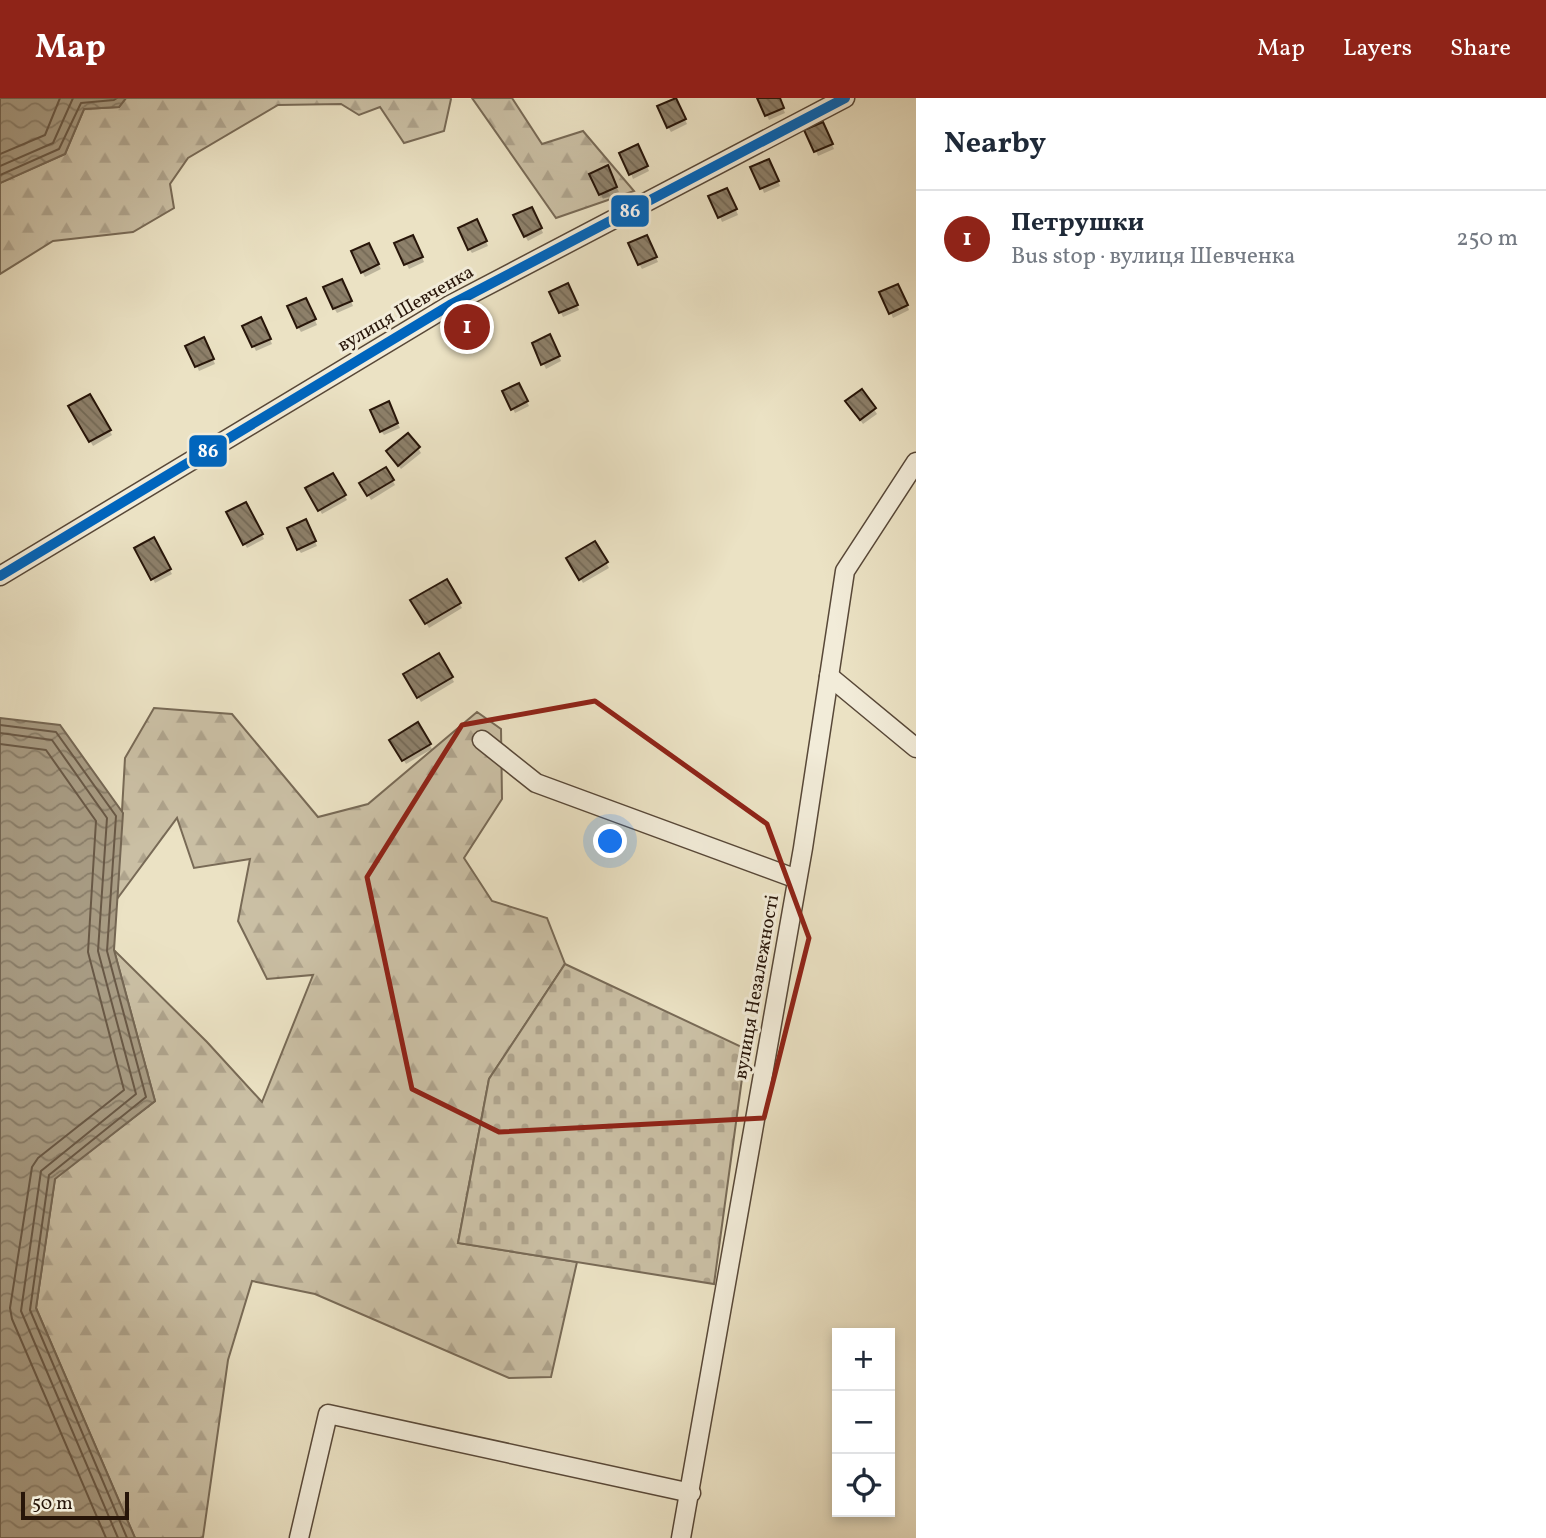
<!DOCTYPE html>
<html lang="en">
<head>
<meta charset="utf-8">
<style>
	:root { --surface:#fff; --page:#f2f2f3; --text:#1f2937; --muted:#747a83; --line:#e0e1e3; --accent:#8f2418 }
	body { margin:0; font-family:Vollkorn,serif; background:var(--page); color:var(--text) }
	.controls { position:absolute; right:21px; bottom:21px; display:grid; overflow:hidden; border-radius:0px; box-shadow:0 4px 10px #0003 }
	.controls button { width:63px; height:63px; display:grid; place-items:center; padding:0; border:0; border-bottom:2px solid var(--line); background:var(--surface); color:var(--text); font:35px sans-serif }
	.scale { position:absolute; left:21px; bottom:18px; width:108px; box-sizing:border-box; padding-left:7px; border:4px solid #271509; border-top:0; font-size:19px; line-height:24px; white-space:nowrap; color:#271509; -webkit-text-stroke:5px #f2ecd9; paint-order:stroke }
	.you { position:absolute; left:611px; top:744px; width:24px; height:24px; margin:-18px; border:5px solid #fff; border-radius:50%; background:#1a73e8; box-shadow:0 0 0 10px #1a73e833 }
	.badge { display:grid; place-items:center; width:46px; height:46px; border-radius:50%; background:var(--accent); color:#fff; font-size:23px; font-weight:700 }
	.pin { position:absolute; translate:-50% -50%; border:4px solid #fff; box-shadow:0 2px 7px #0006 }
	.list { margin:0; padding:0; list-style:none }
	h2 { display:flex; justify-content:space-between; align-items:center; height:91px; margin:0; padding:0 28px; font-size:30px }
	h2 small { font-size:23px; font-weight:400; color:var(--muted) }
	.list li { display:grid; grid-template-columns:46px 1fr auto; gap:21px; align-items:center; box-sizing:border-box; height:98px; padding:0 28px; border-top:2px solid var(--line) }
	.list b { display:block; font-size:26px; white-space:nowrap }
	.list p { margin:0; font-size:23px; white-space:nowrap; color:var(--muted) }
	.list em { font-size:23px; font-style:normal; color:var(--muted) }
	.icon { flex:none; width:38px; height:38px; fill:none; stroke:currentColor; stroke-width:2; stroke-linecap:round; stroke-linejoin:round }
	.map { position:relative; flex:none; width:916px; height:1440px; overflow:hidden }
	header { display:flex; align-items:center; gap:42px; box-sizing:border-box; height:98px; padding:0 35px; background:var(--accent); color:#fff }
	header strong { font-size:33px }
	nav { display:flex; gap:38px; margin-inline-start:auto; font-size:24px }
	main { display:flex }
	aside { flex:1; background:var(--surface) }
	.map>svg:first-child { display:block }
</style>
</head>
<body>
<header>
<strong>Map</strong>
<nav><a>Map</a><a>Layers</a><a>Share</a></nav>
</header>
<main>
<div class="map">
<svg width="916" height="1440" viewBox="0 0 916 1440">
	<defs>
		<pattern id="forest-firs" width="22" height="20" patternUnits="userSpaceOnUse" patternTransform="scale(1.75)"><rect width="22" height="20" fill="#cabfa4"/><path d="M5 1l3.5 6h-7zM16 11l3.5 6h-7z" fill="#aea38c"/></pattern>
		<pattern id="cemetery-stones" width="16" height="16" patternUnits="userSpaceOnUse" patternTransform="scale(1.75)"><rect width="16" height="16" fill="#cabfa4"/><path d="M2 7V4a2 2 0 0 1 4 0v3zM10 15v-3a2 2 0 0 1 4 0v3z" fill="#aea38c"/></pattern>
		<pattern id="water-waves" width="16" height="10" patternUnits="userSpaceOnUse" patternTransform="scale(1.75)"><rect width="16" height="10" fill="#a89c84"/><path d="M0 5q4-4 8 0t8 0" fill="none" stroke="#897e6a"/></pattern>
		<pattern id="building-back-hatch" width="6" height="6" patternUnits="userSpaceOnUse" patternTransform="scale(1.75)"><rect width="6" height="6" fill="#8d806a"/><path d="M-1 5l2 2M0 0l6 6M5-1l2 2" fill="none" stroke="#736855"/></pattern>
	</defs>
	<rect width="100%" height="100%" fill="#ebe2c4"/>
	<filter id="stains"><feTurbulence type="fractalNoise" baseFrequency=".00286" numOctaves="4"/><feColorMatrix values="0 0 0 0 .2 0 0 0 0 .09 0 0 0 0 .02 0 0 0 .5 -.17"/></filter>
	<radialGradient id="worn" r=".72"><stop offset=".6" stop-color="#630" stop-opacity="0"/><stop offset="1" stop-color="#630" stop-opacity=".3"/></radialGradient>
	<g fill="url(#forest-firs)" stroke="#786a56" stroke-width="2">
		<path d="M126 0H450L451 1 444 33 404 45 380 9 359 17 341 6 278 7 188 60 170 86 174 110 133 134 53 143 0 176V85L65 56 84 11 119 9Z"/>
		<path d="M472 0H512L542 46 583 33 634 93 556 120Z"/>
		<path d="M154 610 232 616 318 719 368 706 477 614 501 631 502 701 464 760 492 803 547 820 565 866 489 981 458 1145 577 1164 551 1279 509 1280 315 1196 252 1183 228 1262 203 1439 201 1440H135L36 1210 55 1080 155 1003 114 852 207 944 262 1004 313 877 267 881 238 823 250 761 194 770 177 720 117 801 125 660Z"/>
	</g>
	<path fill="url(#cemetery-stones)" stroke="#786a56" stroke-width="2" d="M565 866 746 951 714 1186 458 1145 489 981Z"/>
	<g fill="url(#water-waves)" stroke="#746653" stroke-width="2">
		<path d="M0 0H126L119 9 84 11 65 56 0 85Z"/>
		<path d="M0 620 60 627 123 715 114 852 155 1003 55 1081 36 1210 135 1440H0Z"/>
	</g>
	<g fill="#0003">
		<path d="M759 0H778L785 15 769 22Z"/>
		<path d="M677 6 687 26 671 34 668 29Z"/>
		<path d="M825 31 834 51 818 58 816 53Z"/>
		<path d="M640 53 649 73 633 81 631 76Z"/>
		<path d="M771 68 780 88 764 95 762 90Z"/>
		<path d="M609 74 619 94 603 101 591 76Z"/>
		<path d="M729 96 738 117 722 124 720 119Z"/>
		<path d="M534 115 543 135 528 143 525 138Z"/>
		<path d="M479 128 488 148 472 155 469 151Z"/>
		<path d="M415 144 424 164 409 171 397 146Z"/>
		<path d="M649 144 658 164 642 171 639 166Z"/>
		<path d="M371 151 381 171 365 179 362 174Z"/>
		<path d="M344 188 353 208 337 215 334 210Z"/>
		<path d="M570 192 579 212 563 219 551 195Z"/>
		<path d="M900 192 909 212 893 220 882 195Z"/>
		<path d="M308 206 317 227 301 234 298 229Z"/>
		<path d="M263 226 272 246 256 253 244 229Z"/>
		<path d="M552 243 561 263 546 271 534 246Z"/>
		<path d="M206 246 215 266 199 273 188 248Z"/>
		<path d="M518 287 529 308 515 315 504 294Z"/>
		<path d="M861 293 877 316 863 326 850 308Z"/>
		<path d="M89 298 112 337 93 348 70 309Z"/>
		<path d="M390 310 400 330 384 337 381 333Z"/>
		<path d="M418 350 421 355 401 371 390 358Z"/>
		<path d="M386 371 395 387 371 402 362 386Z"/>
		<path d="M332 377 347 402 322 416 308 391Z"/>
		<path d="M245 406 264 441 247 450 228 415Z"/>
		<path d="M308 428 317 448 301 455 298 451Z"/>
		<path d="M153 441 172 476 155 485 137 450Z"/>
		<path d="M595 445 609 470 583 485 569 461Z"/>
		<path d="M446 483 462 510 429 530 413 503Z"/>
		<path d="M439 557 454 584 421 604 405 577Z"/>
		<path d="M418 627 432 651 406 666 392 642Z"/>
	</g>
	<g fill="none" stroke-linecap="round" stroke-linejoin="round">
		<g stroke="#685846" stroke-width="2">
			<path d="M0 56 45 37 60 0"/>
			<path d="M0 68 53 45 73 0"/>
			<path d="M0 77 59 51 81 5 114 2 117 0"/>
			<path d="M0 627 56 634 116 718 107 853 146 999 49 1077 30 1212 127 1440"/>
			<path d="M0 635 52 642 107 720 98 853 136 996 41 1073 21 1213 118 1440"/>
			<path d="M0 646 46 652 96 723 88 854 124 992 38 1060 32 1069 10 1210 12 1221 106 1440"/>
		</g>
	</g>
	<g fill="url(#building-back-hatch)" stroke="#271509" stroke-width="2">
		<path d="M676 0 686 21 667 30 657 8Z"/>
		<path d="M757 0H780L784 10 765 18Z"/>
		<path d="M823 24 833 46 814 54 804 32Z"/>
		<path d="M638 46 648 68 629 77 619 55Z"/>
		<path d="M769 61 779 83 760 91 750 69Z"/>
		<path d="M608 67 617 89 599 97 589 76Z"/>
		<path d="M727 90 737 111 718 120 708 98Z"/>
		<path d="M532 109 542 130 524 139 513 117Z"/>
		<path d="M477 121 487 143 468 152 458 130Z"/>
		<path d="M413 137 423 159 404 167 394 145Z"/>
		<path d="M647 137 657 159 638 167 628 145Z"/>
		<path d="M369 145 379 166 361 175 351 153Z"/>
		<path d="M342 181 352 203 333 211 323 189Z"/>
		<path d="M568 185 578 207 559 215 549 194Z"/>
		<path d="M898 186 908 207 889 216 879 194Z"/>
		<path d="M306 200 316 221 297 230 287 208Z"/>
		<path d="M261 219 271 241 252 249 242 228Z"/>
		<path d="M550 236 560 258 541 267 532 245Z"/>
		<path d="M204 239 214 261 195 269 185 248Z"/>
		<path d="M519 285 528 303 511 312 502 293Z"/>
		<path d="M862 291 876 310 860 322 845 303Z"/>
		<path d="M90 296 111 332 89 344 68 308Z"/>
		<path d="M389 303 398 325 380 334 370 312Z"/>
		<path d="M408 335 420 349 398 368 386 353Z"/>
		<path d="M386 369 394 382 367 398 359 385Z"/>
		<path d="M333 375 346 397 318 413 305 390Z"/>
		<path d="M246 404 263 436 243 447 226 414Z"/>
		<path d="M306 421 316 443 297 452 287 430Z"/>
		<path d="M154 439 171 471 151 482 134 450Z"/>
		<path d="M595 443 608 464 579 482 566 460Z"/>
		<path d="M447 481 461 505 425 526 410 502Z"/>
		<path d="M439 555 453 579 417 600 403 576Z"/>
		<path d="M418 624 431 646 402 663 389 642Z"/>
	</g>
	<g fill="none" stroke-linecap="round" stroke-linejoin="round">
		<g stroke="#584838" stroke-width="21">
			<g id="street">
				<path d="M0 478 450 207 845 0"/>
				<path d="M829 578 916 650"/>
				<path d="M482 642 536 685 797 781"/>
				<path d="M299 1440 328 1316 691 1395"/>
				<path d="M681 1440 803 750 845 473 916 364"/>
			</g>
		</g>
		<use href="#street" stroke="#f2ecd9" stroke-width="18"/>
		<g stroke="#f2ecd9" stroke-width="16">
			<path id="bus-1" d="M0 478 450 207 845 0"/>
		</g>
		<use href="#bus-1" stroke="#0065bd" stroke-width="10"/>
	</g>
	<path fill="none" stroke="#8f2418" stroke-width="5" stroke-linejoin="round" d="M595 603 767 726 809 840 764 1020 499 1034 412 991 367 779 462 627Z"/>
	<g text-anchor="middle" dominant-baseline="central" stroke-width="6" stroke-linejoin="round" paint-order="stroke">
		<g font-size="19" fill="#271509" stroke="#f2ecd9">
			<text transform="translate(406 211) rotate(-30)">вулиця Шевченка</text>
			<text transform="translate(757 889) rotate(-80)">вулиця Незалежності</text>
		</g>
	</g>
	<g stroke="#f2ecd9" stroke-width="2.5">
		<rect x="610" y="96" width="40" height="34" rx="7" fill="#0065bd"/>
		<rect x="188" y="336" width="40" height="34" rx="7" fill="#0065bd"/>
	</g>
	<g font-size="19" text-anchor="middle" font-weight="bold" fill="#fff">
		<text x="630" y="119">86</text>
		<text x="208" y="359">86</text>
	</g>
	<rect width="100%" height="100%" filter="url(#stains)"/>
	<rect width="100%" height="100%" fill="url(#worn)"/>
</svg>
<div class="controls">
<button>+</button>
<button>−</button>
<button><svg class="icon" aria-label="locate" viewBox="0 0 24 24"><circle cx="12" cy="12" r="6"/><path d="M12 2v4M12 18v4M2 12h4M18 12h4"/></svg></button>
</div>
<div class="scale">50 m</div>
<div class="you"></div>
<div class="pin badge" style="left:467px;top:229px">1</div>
</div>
<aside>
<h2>Nearby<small></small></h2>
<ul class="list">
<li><span class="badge">1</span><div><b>Петрушки</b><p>Bus stop · вулиця Шевченка</p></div><em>250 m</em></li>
</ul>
</aside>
</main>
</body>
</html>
